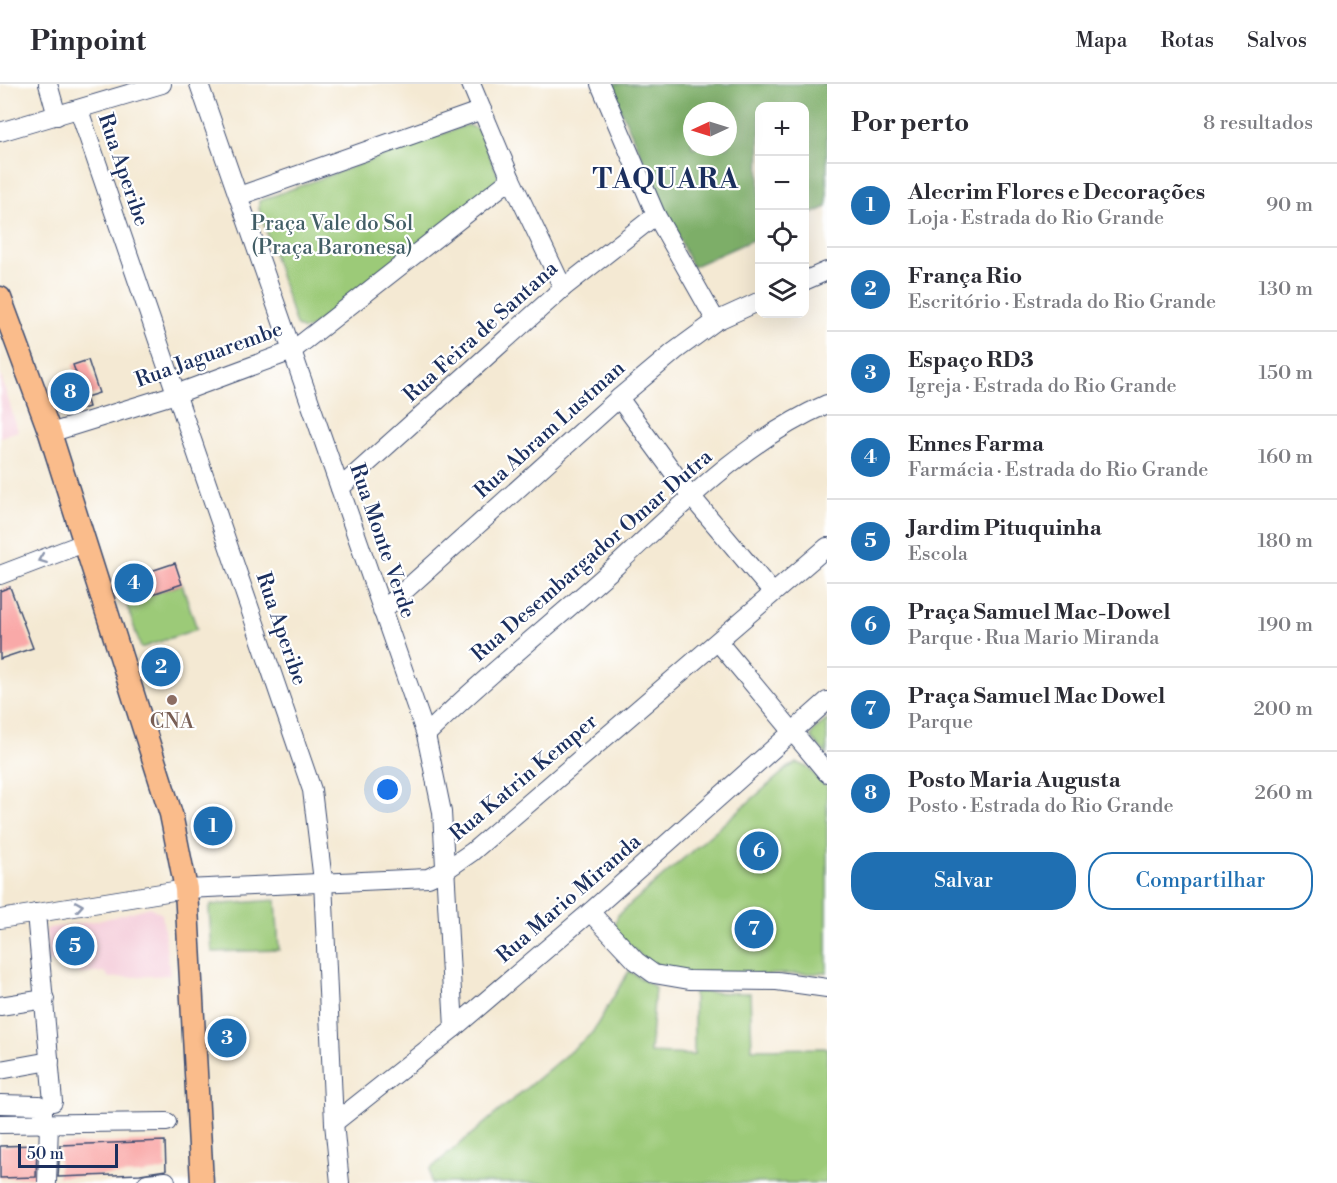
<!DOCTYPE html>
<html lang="pt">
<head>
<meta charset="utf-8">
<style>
	:root { --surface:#fff; --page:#f7f7f7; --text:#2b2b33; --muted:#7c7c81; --line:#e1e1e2; --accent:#1f6fb2 }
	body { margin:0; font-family:"Libre Bodoni",serif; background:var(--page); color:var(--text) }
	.controls { position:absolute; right:18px; top:18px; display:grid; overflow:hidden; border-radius:12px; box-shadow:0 6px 24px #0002 }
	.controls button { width:54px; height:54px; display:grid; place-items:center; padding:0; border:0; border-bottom:2px solid var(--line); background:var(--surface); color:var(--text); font:30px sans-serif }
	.compass { position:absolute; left:683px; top:18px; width:54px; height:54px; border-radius:50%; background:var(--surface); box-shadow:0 6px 24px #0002; rotate:266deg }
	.scale { position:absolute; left:18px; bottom:15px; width:100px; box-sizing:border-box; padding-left:6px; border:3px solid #1b2f5e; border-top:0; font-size:16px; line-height:21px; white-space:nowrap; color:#1b2f5e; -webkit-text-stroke:4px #fff; paint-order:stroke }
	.you { position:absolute; left:388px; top:706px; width:21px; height:21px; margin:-15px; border:4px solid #fff; border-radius:50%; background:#1a73e8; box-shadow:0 0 0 9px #1a73e833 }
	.badge { display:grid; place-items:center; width:39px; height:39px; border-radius:50%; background:var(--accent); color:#fff; font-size:20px; font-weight:700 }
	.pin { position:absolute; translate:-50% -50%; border:3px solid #fff; box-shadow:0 2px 6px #0006 }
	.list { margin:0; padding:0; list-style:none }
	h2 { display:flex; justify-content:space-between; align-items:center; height:78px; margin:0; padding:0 24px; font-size:26px }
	h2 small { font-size:20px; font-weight:400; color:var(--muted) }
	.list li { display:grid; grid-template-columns:39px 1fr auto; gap:18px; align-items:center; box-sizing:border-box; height:84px; padding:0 24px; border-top:2px solid var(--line) }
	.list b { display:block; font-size:22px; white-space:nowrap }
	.list p { margin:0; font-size:20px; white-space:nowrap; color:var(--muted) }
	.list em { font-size:20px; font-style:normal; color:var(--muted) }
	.actions { display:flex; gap:12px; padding:18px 24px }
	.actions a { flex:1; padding:14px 0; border:2px solid var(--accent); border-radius:24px; text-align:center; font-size:21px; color:var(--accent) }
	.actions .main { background:var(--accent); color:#fff }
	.icon { flex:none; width:33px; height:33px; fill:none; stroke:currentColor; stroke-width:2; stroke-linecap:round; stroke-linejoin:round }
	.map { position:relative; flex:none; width:827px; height:1099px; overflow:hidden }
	header { display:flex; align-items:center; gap:36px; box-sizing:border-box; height:84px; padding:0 30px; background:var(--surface); border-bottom:2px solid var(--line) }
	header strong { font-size:28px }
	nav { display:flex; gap:33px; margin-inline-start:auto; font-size:21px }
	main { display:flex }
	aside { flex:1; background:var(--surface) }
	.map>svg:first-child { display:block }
</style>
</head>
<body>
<header>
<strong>Pinpoint</strong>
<nav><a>Mapa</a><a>Rotas</a><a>Salvos</a></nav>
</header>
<main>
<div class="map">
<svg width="827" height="1099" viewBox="0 0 827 1099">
	<rect width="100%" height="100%" fill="#fff"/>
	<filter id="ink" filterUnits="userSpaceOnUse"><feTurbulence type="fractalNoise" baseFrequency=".0167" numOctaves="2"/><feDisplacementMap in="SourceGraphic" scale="12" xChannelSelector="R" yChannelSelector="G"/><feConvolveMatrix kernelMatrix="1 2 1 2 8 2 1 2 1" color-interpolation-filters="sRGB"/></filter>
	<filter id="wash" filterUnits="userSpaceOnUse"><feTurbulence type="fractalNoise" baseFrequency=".008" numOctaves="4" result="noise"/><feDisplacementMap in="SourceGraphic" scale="24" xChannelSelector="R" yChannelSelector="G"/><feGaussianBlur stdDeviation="1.35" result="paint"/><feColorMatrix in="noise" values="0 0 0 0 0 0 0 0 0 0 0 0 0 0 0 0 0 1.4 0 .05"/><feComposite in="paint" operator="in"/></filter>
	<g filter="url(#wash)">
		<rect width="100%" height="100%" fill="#f4e9d3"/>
		<g fill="#f5cfdb">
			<path d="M0 289 18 347 0 353Z"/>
			<path d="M150 823 162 830 170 891 109 894 105 888 79 890 78 875 48 878 46 846 49 844 102 836Z"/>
		</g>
		<g fill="#9cca78" stroke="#5c7c6b" stroke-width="1.5">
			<path d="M467 41 478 45 498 91V97L310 244 303 246 296 241 259 125V117Z"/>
			<path d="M182 500 197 545 141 564 126 519Z"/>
			<path d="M827 636V671L811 653 814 646Z"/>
			<path d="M797 679 807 683 827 703V889L677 893 658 887 618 851 614 842 618 831 789 683Z"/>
			<path d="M276 816 279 866 212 868 209 826 211 821Z"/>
			<path d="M629 887 655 903 650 969 694 971V908L750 909 752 965 827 964V1099H431L430 1085 592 949Z"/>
		</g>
		<path fill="#7dae68" stroke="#4c6e63" stroke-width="1.5" fill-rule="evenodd" d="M609 0H827V123L805 133 804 22H760L759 153 692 183ZM692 27H728V63H692Z"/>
		<g id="blocks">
			<g fill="#f9a9a8">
				<path d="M88 276 99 309 86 313 89 323 63 331 55 304 79 297 73 281Z"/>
				<path d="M175 479 182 500 135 516 127 495Z"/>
				<path d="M10 503 33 564 0 575V507Z"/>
				<path d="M165 1057 166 1086 140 1090 58 1093 60 1061Z"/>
				<path d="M37 1061 36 1093 0 1094V1062Z"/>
			</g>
		</g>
	</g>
	<g filter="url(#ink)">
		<use href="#blocks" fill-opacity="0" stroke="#3c4b70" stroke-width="1.5"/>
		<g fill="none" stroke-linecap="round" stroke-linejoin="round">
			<g stroke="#3c4b70" stroke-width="20">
				<g id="minor">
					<path d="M48 0 57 32"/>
					<path d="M199 0 426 651 442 728 454 944"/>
					<path d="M471 0 511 95 563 204"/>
					<path d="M600 0 656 131 716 237"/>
					<path d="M79 26 312 706 323 797 334 1039 340 1099"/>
					<path d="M0 48 162 0"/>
					<path d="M239 112 482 26"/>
					<path d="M804 197 827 187"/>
					<path d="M619 314 690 411 772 508"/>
					<path d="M50 349 176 310 292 267 511 95"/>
					<path d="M340 404 563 204 656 131"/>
					<path d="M0 491 84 459"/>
					<path d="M382 527 619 314 675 267 716 237 760 217"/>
					<path d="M719 559 827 689"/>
					<path d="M426 651C486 591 553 539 616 482 681 422 745 356 827 320"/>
					<path d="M590 828 636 877 654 890 689 896 777 897 827 904"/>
					<path d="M36 829 53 1018"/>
					<path d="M0 835 186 805 428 794 446 786 472 768 827 463"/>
					<path d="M0 922 45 915"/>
					<path d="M0 986 50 977"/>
					<path d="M0 1020 39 1021 43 1026V1041"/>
					<path d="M334 1039 454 944 590 828 827 617"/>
					<path d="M0 1040 167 1038"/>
					<path d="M47 1099 49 1041"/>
					<path d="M147 1099 166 1097"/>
				</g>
			</g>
			<g stroke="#3c4b70" stroke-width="25">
				<path id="major" d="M0 214 50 349 171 730 186 805 202 1099"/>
			</g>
			<use href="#minor" stroke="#fff" stroke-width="18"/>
			<use href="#major" stroke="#fabc8b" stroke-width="22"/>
		</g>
		<defs><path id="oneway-chevron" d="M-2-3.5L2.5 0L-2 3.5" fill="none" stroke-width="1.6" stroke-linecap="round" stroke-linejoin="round" transform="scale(1.5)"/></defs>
		<g stroke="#8d97ae">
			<use href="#oneway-chevron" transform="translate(42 475) rotate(159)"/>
			<use href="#oneway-chevron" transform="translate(79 822) rotate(-9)"/>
		</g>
	</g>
	<circle fill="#8d6e63" stroke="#fff" stroke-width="2" cx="172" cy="616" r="6"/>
	<g text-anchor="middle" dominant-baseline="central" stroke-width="4.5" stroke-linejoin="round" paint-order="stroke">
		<g font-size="21" fill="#1b2f5e" stroke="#fff">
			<text transform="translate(123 86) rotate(71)">Rua Aperibe</text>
			<text transform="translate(481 248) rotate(-42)">Rua Feira de Santana</text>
			<text transform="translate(209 271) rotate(-20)">Rua Jaguarembe</text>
			<text transform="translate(550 346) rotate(-42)">Rua Abram Lustman</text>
			<text transform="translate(382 457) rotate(71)">Rua Monte Verde</text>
			<text transform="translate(592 472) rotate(-41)">Rua Desembargador Omar Dutra</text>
			<text transform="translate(281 545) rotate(71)">Rua Aperibe</text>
			<text transform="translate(524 694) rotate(-40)">Rua Katrin Kemper</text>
			<text transform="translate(569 815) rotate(-41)">Rua Mario Miranda</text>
		</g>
		<g font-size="21" fill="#425e66" stroke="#fff">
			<text x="332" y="140">Praça Vale do Sol<tspan x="332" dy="24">(Praça Baronesa)</tspan></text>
		</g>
		<g font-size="21" fill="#785e54" stroke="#fff">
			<text x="172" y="638">CNA</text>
		</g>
		<g font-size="27" font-weight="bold" letter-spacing="1.5" fill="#1b2f5e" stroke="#fff">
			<text x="666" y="96">TAQUARA</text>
		</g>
	</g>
</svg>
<div class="controls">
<button>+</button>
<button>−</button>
<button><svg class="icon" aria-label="locate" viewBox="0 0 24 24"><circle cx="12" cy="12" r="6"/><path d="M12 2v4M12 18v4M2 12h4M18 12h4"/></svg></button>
<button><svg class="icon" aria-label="layers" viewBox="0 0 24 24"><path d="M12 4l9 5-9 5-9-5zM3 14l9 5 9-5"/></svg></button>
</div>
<svg class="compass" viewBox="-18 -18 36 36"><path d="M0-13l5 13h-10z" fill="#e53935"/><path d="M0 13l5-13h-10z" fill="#7c7c81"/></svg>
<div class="scale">50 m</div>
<div class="you"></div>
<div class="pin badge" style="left:213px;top:742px">1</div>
<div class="pin badge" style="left:161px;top:583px">2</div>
<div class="pin badge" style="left:227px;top:954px">3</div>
<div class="pin badge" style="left:134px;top:499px">4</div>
<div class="pin badge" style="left:75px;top:862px">5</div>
<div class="pin badge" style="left:759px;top:767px">6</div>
<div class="pin badge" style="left:754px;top:845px">7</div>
<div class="pin badge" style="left:70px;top:308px">8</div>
</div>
<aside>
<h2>Por perto<small>8 resultados</small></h2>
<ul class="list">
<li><span class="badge">1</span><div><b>Alecrim Flores e Decorações</b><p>Loja · Estrada do Rio Grande</p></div><em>90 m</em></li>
<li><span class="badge">2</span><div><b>França Rio</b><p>Escritório · Estrada do Rio Grande</p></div><em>130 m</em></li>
<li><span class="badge">3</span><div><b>Espaço RD3</b><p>Igreja · Estrada do Rio Grande</p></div><em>150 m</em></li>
<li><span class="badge">4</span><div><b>Ennes Farma</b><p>Farmácia · Estrada do Rio Grande</p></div><em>160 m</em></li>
<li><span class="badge">5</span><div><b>Jardim Pituquinha</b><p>Escola</p></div><em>180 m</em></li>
<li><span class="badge">6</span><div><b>Praça Samuel Mac-Dowel</b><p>Parque · Rua Mario Miranda</p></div><em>190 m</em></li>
<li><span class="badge">7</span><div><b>Praça Samuel Mac Dowel</b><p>Parque</p></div><em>200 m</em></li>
<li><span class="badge">8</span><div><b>Posto Maria Augusta</b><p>Posto · Estrada do Rio Grande</p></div><em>260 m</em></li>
</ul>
<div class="actions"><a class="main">Salvar</a><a>Compartilhar</a></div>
</aside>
</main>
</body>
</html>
